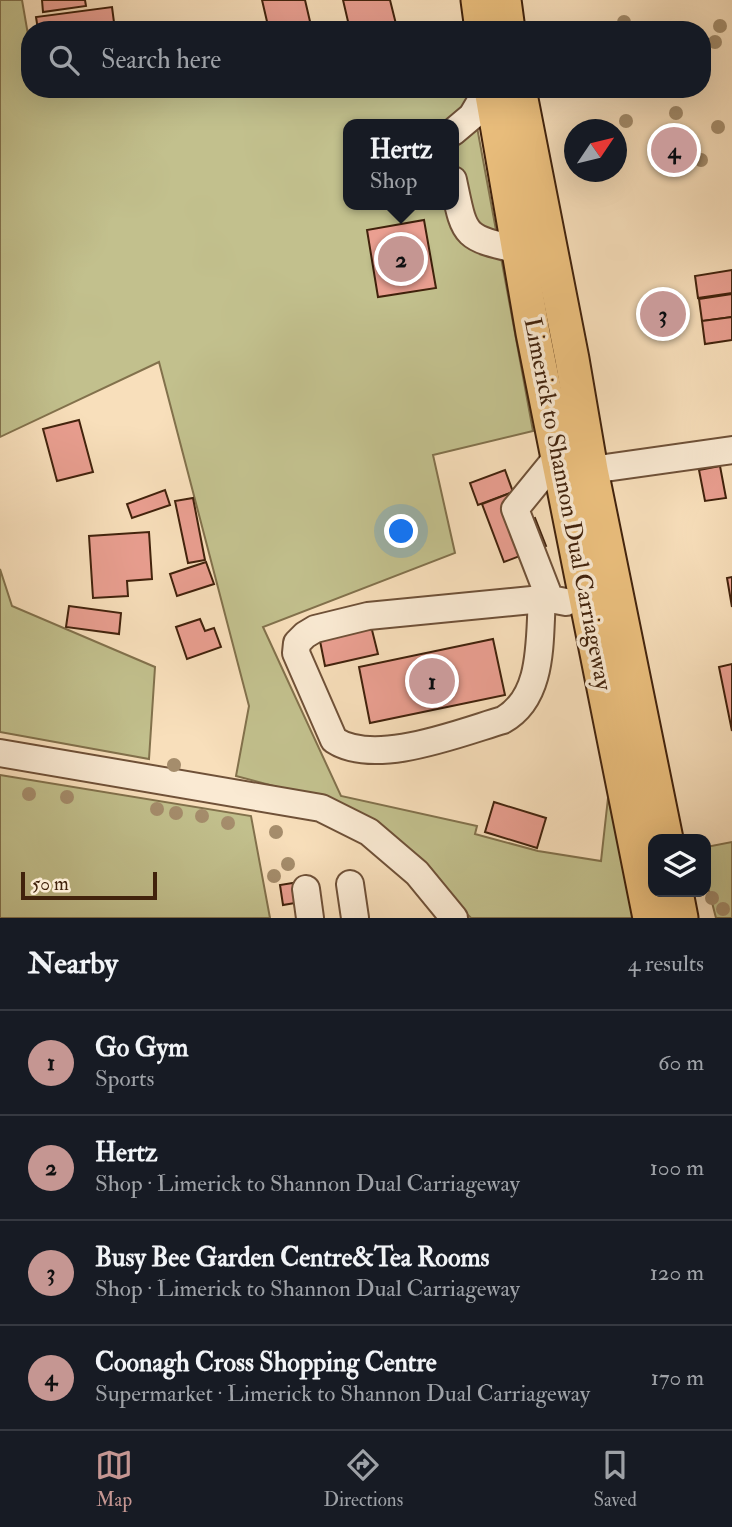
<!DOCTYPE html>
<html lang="en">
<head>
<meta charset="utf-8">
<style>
	:root { --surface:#171b24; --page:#20242c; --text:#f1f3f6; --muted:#9ea1a6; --line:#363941; --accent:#c59692 }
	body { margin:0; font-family:"IM FELL Double Pica",serif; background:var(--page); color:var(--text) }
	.controls { position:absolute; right:21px; bottom:21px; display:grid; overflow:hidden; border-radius:14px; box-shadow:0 7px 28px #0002 }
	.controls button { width:63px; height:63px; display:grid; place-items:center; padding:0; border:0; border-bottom:2px solid var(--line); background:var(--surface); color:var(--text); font:35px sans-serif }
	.compass { position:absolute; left:564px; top:119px; width:63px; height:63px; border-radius:50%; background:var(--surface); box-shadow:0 7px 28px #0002; rotate:55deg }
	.scale { position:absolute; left:21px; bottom:18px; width:136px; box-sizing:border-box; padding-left:7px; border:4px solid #41220c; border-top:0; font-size:19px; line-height:24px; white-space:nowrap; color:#41220c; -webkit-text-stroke:5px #faead3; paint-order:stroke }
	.you { position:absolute; left:402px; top:532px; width:24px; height:24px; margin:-18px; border:5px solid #fff; border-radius:50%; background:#1a73e8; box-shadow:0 0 0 10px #1a73e833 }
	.badge { display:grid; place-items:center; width:46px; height:46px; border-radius:50%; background:var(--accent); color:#111; font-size:23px; font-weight:700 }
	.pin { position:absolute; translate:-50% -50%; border:4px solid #fff; box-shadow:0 2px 7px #0006 }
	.popup { position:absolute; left:343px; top:119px; width:116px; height:91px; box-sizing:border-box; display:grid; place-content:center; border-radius:14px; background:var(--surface); filter:drop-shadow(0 2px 5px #0005); font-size:23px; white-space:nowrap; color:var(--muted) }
	.popup b { font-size:26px; color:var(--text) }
	.popup::after { content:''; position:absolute; left:50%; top:100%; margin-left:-14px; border:14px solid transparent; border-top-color:var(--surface) }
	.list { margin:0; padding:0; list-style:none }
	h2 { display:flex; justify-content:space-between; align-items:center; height:91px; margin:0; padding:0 28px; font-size:30px }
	h2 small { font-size:23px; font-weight:400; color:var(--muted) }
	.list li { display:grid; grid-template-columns:46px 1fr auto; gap:21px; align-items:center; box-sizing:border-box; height:105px; padding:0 28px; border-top:2px solid var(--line) }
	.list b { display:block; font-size:26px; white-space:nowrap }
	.list p { margin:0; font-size:23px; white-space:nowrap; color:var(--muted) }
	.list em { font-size:23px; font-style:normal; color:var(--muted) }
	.icon { flex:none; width:38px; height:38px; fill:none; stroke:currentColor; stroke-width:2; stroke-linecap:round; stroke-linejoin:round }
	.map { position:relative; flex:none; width:732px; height:918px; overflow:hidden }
	.search { position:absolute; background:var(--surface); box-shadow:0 7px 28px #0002; left:21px; right:21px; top:21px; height:77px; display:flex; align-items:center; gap:18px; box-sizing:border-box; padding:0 24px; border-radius:28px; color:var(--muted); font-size:26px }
	.sheet { height:511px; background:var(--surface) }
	nav { display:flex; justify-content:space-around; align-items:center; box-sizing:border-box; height:98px; border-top:2px solid var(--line); background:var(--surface); font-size:19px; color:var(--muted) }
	nav a { display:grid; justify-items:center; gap:4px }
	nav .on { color:var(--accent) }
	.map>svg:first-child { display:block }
</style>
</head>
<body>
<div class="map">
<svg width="732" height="918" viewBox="0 0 732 918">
	<rect width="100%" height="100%" fill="#f8dfbb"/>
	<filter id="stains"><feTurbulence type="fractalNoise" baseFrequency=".00286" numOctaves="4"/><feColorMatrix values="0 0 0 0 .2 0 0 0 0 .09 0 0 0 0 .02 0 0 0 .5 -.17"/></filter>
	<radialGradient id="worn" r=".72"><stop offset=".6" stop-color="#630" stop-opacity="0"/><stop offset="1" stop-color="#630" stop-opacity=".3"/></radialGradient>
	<g fill="#c2c08d" stroke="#82714c" stroke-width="2" fill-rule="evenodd">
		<path d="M0 0H22L30 46V89H37L38 92 80 89H470L533 431 433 455 455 553 263 627 341 796 477 826 475 834 538 851 601 861 608 798 633 898 635 918H471L373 820 330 801 236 776 249 706 159 362 0 437ZM348 124H453V205H348Z"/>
		<path d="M0 569 12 606 155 667 149 759 0 732Z"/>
		<path d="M0 775 251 816 270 918H0Z"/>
		<path d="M732 842V918H716L706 879V847Z"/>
	</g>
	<g fill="#ea9f91" stroke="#41220c" stroke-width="2">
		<path d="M42 0H85L86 6 43 12Z"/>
		<path d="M262 0H305L312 30H269Z"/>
		<path d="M343 0H390L397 28 350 30Z"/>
		<path d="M112 7 115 30H38L36 17Z"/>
		<path d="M424 220 436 288 378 297 367 230Z"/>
		<path d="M732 270V293L698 298 695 276Z"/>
		<path d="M732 294V317L702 321 699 299Z"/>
		<path d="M732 317V340L705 344 702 321Z"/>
		<path d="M79 420 93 472 57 481 43 429Z"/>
		<path d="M720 466 726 498 705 501 699 470Z"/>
		<path d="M505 470 513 492 478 505 470 483Z"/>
		<path d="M165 490 170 505 132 518 127 504Z"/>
		<path d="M513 492 524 522 535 518 546 546 504 562 482 504Z"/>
		<path d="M193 498 205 560 188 563 175 501Z"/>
		<path d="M149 532 152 579 127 581 128 596 93 598 89 536Z"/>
		<path d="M206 562 214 584 177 596 170 574Z"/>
		<path d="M732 577V607L727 578Z"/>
		<path d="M69 606 121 613 119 634 66 627Z"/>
		<path d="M200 619 205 631 214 628 221 647 187 659 176 627Z"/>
		<path d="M371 626 378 654 325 666 319 636Z"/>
		<path d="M493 639 505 695 370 723 359 667Z"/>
		<path d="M732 664V731L719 667Z"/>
		<path d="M494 802 546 818 537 848 485 832Z"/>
		<path d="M299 882 301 902 283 905 280 885Z"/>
	</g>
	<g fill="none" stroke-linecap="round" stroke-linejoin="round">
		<g stroke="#6f5138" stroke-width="30">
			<g id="minor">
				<path d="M453 132 472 116 488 89"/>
				<path d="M453 180C465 237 462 237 519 250"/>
				<path d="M559 455 515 509 550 599 566 602"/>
				<path d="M591 470 732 450"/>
				<path d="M542 599C539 640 544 697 503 720 459 733 375 767 334 740L296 653 297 643 305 635 315 629 368 616 542 599H550"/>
				<path d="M0 753 321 808 369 832 417 873 454 918"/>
				<path d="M350 884 355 918"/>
				<path d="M306 889 310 918"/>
			</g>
		</g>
		<g stroke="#41220c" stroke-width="37">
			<g id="major">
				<path d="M478 0 482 30"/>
				<path d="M504 0 508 30"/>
				<path d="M491 89 533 333 650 918"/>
				<path d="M519 89 572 359 591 470 666 839"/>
				<path d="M676 892 681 918"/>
			</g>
		</g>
		<use href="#minor" stroke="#faead3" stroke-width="26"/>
		<use href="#major" stroke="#ecc07e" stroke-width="33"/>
	</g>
	<g fill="#a58d6c">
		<circle cx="624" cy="22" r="7"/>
		<circle cx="720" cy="26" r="7"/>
		<circle cx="715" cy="42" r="7"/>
		<circle cx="676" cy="113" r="7"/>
		<circle cx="626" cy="121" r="7"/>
		<circle cx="718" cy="127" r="7"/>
		<circle cx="662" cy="140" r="7"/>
		<circle cx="701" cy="160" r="7"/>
		<circle cx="174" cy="765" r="7"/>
		<circle cx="29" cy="794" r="7"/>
		<circle cx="67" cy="797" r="7"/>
		<circle cx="157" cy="809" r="7"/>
		<circle cx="176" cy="813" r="7"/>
		<circle cx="202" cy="816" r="7"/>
		<circle cx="228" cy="823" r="7"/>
		<circle cx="276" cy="832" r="7"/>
		<circle cx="288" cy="864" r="7"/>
		<circle cx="274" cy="876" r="7"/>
		<circle cx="712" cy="898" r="7"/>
		<circle cx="723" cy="909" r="7"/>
	</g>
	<g text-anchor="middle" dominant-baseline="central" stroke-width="7" stroke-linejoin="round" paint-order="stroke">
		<g font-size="24" fill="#41220c" stroke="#faead3">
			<text transform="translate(568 504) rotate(79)">Limerick to Shannon Dual Carriageway</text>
		</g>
	</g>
	<rect width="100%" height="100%" filter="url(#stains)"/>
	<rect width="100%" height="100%" fill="url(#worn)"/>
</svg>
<div class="controls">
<button><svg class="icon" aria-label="layers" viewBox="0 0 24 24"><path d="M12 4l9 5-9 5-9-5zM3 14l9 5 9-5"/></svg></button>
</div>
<svg class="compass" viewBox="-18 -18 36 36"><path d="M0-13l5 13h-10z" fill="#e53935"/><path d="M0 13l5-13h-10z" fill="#9ea1a6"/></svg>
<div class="scale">50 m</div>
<div class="you"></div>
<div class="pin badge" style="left:432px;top:681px">1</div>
<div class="pin badge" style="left:401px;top:259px">2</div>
<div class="popup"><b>Hertz</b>Shop</div>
<div class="pin badge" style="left:663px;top:314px">3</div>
<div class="pin badge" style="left:674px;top:150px">4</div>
<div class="search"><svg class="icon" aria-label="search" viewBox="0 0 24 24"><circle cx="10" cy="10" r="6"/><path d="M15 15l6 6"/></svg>Search here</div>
</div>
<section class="sheet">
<h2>Nearby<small>4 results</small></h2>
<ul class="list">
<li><span class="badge">1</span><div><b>Go Gym</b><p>Sports</p></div><em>60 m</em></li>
<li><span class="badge">2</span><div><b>Hertz</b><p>Shop · Limerick to Shannon Dual Carriageway</p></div><em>100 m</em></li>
<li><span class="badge">3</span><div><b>Busy Bee Garden Centre&amp;Tea Rooms</b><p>Shop · Limerick to Shannon Dual Carriageway</p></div><em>120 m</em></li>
<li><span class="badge">4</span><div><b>Coonagh Cross Shopping Centre</b><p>Supermarket · Limerick to Shannon Dual Carriageway</p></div><em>170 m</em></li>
</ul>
</section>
<nav>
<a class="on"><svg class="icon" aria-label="map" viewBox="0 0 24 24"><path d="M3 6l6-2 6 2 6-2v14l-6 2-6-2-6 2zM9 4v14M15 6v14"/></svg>Map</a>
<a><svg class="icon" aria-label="directions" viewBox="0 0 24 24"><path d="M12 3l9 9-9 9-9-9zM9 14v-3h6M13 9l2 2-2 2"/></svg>Directions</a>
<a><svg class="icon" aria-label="saved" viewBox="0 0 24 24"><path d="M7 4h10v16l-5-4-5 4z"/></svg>Saved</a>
</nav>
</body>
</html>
